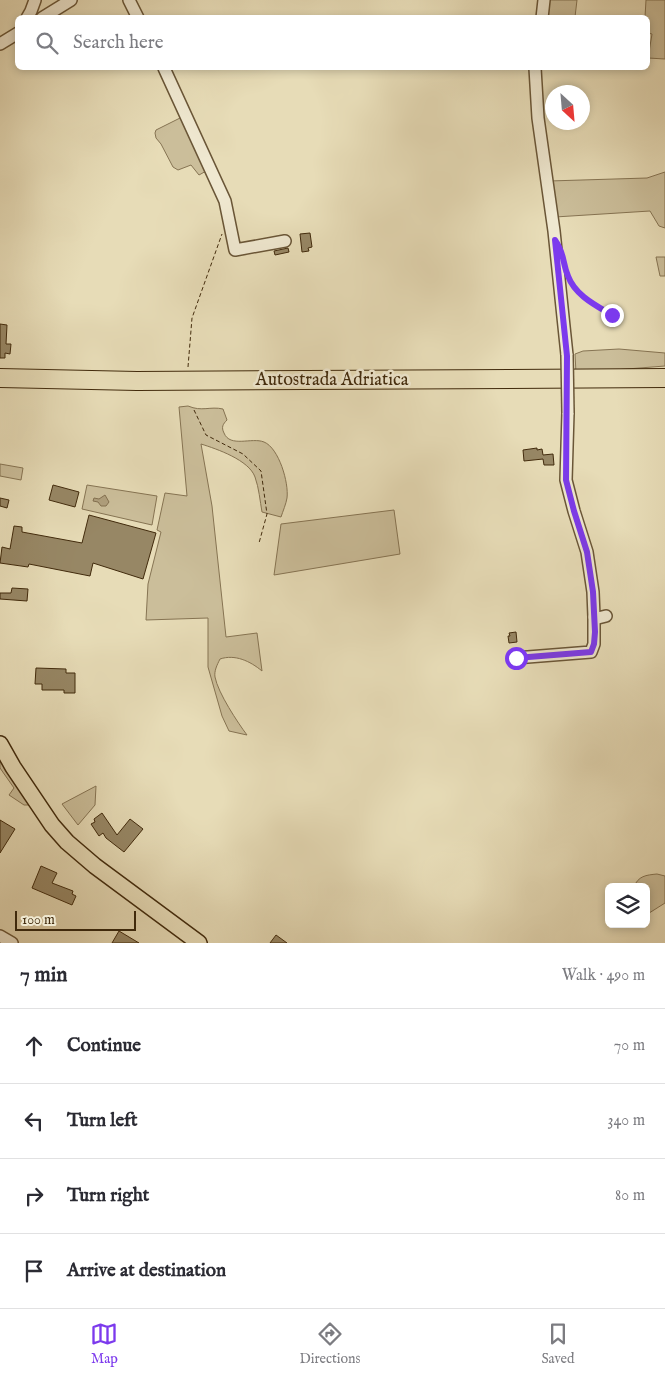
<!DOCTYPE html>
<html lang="en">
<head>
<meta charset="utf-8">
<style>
	:root { --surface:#fff; --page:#f2f2f3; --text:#2b2b33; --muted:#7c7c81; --line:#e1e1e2; --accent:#7c3aed }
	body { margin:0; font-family:"IM FELL English",serif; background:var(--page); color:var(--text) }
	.controls { position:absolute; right:15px; bottom:15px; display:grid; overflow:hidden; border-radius:8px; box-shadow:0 2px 8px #0003 }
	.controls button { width:45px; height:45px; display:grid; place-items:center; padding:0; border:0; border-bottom:1px solid var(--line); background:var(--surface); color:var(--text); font:25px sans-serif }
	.compass { position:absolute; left:545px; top:85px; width:45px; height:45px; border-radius:50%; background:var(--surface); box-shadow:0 2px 8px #0003; rotate:154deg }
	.scale { position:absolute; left:15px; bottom:12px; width:121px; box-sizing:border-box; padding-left:5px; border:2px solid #412a0c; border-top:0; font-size:14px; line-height:18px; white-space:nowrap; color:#412a0c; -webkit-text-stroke:4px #efe8d0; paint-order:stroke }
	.stop { position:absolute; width:15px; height:15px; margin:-11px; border:4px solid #7c3aed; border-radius:50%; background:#fff }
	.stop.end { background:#7c3aed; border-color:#fff; box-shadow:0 1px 5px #0008 }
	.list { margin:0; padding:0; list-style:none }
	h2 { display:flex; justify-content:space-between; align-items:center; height:65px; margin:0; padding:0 20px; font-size:21px }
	h2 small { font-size:16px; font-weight:400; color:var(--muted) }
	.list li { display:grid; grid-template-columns:32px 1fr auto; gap:15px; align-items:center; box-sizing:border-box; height:75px; padding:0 20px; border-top:1px solid var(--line) }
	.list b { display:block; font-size:19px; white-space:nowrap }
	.list em { font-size:16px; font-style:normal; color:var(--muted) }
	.icon { flex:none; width:28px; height:28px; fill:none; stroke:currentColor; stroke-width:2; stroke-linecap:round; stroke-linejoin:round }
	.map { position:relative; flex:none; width:665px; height:943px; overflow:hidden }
	.search { position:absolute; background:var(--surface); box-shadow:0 2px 8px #0003; left:15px; right:15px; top:15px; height:55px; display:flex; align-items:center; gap:12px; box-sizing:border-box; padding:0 18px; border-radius:8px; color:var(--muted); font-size:19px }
	.sheet { height:365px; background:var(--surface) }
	nav { display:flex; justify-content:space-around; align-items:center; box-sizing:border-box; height:70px; border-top:1px solid var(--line); background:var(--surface); font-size:14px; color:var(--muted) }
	nav a { display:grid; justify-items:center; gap:2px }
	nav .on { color:var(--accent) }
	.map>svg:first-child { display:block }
</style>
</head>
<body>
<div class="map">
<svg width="665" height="943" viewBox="0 0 665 943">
	<rect width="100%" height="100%" fill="#e7dcb7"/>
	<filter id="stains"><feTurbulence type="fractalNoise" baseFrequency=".004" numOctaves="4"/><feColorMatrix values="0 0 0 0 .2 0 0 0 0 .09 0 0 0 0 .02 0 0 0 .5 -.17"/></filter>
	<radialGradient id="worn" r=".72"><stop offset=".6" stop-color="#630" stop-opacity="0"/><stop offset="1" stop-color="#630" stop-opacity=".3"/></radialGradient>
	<g fill="#cbbe9a" stroke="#867453">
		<path d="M547 0H577L575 17 545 18Z"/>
		<path d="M646 0H665V59L648 58 652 34 648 33V18L613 17V16L645 17Z"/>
		<path d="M182 117 208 170 199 175 191 165 178 170 173 167 161 144 156 138 155 133 156 130Z"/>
		<path d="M665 172V228L659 226 650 211 555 217 549 181 647 178Z"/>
		<path d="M656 257H665V276H660Z"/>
		<path d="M619 349 665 353V366L576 373 575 354 583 351Z"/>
		<path d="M188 406C202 412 210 406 223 409L227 420C223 424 221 427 224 433 230 448 252 437 264 442 279 448 289 483 287 498 286 504 283 511 281 517L262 512C260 501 259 488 255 477 249 460 217 449 201 444L212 506 226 637 257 633 262 671C250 661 235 654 220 659 217 665 214 671 215 677 218 693 238 723 247 735L229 731 222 716 208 667V618L146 620 148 584 161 532 157 530 165 493 187 496 179 407Z"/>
		<path d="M0 464 23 468 21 480 0 476Z"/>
		<path d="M87 485 157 496 152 525 82 509Z"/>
		<path d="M394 510 400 554 274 575 281 524Z"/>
		<path d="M0 752 31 805H24L9 795 14 788 0 768Z"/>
		<path d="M96 786 95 805 78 825 62 804Z"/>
		<path d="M657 874 665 876V903L646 915V887H634C638 876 646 875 657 874Z"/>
	</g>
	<path fill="#af9f7d" stroke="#837050" d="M105 495 109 502 106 506H101L98 502 93 501 94 498 99 499Z"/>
	<g fill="#978765" stroke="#412a0c">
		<path d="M310 233 312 247 308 248 309 251 302 252 300 234Z"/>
		<path d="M288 248 289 252 275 255 274 251Z"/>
		<path d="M0 324 7 325 6 344H11L10 354 5 353V358H0Z"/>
		<path d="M537 448V450L542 449 543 455 553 454 554 465H544L543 459 524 461 523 450Z"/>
		<path d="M53 485 79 492 75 507 49 500Z"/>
		<path d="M0 498 9 500 7 508 0 506Z"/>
		<path d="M89 515 156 533 143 579 93 563 90 576 29 564 28 567 0 563 2 547 10 549 14 526 22 527V532L82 543Z"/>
		<path d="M12 588 28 589 27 601 0 599V593H11Z"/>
		<path d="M516 632 517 642 509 643 508 636H510L509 633Z"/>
		<path d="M36 668 66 669V673H75V693H64V690H42V684H35Z"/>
		<path d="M102 813 117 835 130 819 143 829 124 852 106 838 103 833 99 836 91 824 95 822 94 819Z"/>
		<path d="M0 820 15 829 0 853Z"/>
		<path d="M41 866 57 873 52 883 73 891 72 894 76 896 72 905 32 888Z"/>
		<path d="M119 931 139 943H112Z"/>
		<path d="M276 935 287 943H270Z"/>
	</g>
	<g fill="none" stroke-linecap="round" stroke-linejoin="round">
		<g stroke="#6a5637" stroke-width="14">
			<g id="minor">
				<path d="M129 0 138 18"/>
				<path d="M27 18 31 11 35 0"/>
				<path d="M42 18 71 0"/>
				<path d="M542 18 544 0"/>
				<path d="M0 44 18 33"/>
				<path d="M164 68 225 201 235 250 285 241"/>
				<path d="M535 68 538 118 554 231 567 355"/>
				<path d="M568 413 566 480 574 511 587 552 593 592 594 617 598 618 606 616"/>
				<path d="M515 658 591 652 594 644V617"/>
				<path d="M0 936 12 943"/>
			</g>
		</g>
		<g stroke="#412a0c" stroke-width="18">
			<path id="major" d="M0 744 13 767 52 825 67 842 95 866 199 943"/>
		</g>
		<g stroke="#412a0c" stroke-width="20">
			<path id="highway" d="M0 378 137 381 665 378"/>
		</g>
		<g stroke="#412a0c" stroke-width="1" stroke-dasharray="4 2.5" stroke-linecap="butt">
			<path d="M570 280 576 290 612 315"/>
			<path d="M188 367 192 318 222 234"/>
			<path d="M194 410 206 435 243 454 261 471 267 514 259 543"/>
		</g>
		<use href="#minor" stroke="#efe8d0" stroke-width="11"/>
		<use href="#major" stroke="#e7dcb7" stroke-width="15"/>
		<use href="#highway" stroke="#e7dcb7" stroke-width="18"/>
		<g stroke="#6a5637" stroke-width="14" stroke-linecap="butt">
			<path id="minor-bridge" d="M567 355 568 413"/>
		</g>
		<use href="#minor-bridge" stroke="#efe8d0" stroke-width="11"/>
	</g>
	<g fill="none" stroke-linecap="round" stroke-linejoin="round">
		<path stroke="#7c3aed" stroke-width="6" d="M516 658 591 652 594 644 595 632 593 592 587 552 574 511 566 480 567 356 555 240C565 254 562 262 568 276 575 295 595 305 612 315"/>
	</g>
	<g text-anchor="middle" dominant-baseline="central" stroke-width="5" stroke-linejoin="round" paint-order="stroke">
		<g font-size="18" fill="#412a0c" stroke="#efe8d0">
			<text x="332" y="380">Autostrada Adriatica</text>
		</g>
	</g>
	<rect width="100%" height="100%" filter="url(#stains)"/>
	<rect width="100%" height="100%" fill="url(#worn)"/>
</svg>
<div class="controls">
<button><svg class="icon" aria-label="layers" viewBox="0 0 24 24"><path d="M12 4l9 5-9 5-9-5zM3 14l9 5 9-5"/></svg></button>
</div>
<svg class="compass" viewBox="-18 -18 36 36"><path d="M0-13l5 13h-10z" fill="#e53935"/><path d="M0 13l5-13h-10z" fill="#7c7c81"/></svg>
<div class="scale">100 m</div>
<div class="stop" style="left:516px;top:658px"></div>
<div class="stop end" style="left:612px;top:315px"></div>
<div class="search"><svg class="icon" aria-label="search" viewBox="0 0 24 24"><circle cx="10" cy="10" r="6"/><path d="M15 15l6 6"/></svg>Search here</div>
</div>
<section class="sheet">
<h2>7 min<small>Walk · 490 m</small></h2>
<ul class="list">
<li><svg class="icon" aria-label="ahead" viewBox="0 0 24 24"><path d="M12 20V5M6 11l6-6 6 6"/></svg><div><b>Continue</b></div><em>70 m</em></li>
<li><svg class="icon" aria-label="left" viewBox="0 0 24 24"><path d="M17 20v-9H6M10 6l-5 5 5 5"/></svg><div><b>Turn left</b></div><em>340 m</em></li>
<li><svg class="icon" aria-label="right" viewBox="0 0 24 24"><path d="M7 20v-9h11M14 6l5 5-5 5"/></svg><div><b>Turn right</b></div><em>80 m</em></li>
<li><svg class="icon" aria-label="arrive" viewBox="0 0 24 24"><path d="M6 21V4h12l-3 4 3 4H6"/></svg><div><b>Arrive at destination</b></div></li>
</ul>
</section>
<nav>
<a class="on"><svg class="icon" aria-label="map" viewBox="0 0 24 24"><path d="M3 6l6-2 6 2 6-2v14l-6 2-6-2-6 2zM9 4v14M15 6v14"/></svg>Map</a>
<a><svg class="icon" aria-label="directions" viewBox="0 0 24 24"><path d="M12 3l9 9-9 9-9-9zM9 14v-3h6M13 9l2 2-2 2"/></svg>Directions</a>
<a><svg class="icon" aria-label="saved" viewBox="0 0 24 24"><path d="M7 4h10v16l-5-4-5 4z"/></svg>Saved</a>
</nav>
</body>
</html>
